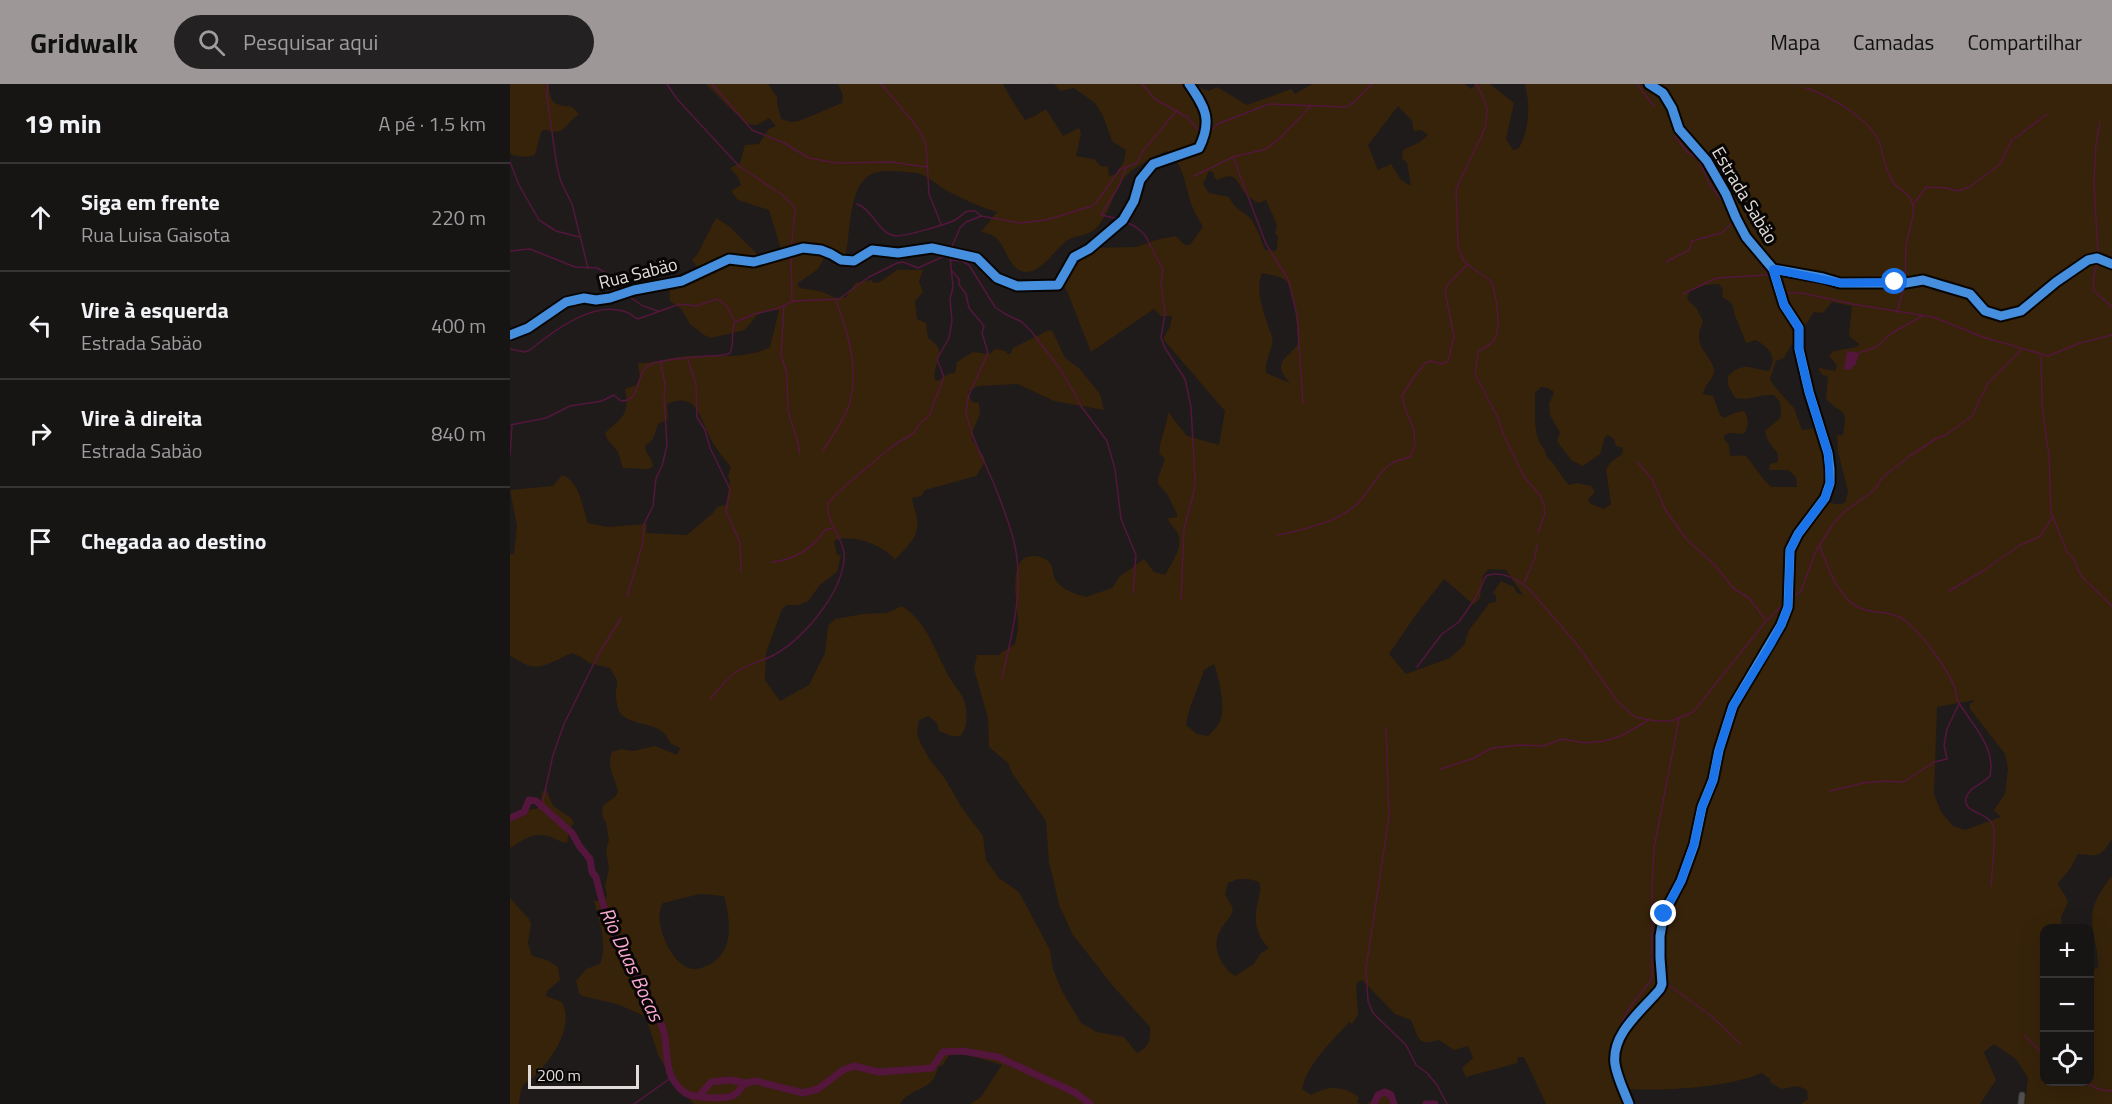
<!DOCTYPE html>
<html lang="pt">
<head>
<meta charset="utf-8">
<style>
	:root { --surface:#171414; --page:#242122; --text:#f1f3f6; --muted:#9e9ea0; --line:#363334; --accent:#9d9897 }
	body { margin:0; font-family:"Titillium Web",sans-serif; background:var(--page); color:var(--text) }
	.controls { position:absolute; right:18px; bottom:18px; display:grid; overflow:hidden; border-radius:12px; box-shadow:0 6px 24px #0002 }
	.controls button { width:54px; height:54px; display:grid; place-items:center; padding:0; border:0; border-bottom:2px solid var(--line); background:var(--surface); color:var(--text); font:30px sans-serif }
	.scale { position:absolute; left:18px; bottom:15px; width:111px; box-sizing:border-box; padding-left:6px; border:3px solid #e1dbda; border-top:0; font-size:16px; line-height:21px; white-space:nowrap; color:#e1dbda; -webkit-text-stroke:4px #080605; paint-order:stroke }
	.stop { position:absolute; width:18px; height:18px; margin:-14px; border:4px solid #1a73e8; border-radius:50%; background:#fff }
	.stop.end { background:#1a73e8; border-color:#fff; box-shadow:0 2px 6px #0008 }
	.list { margin:0; padding:0; list-style:none }
	h2 { display:flex; justify-content:space-between; align-items:center; height:78px; margin:0; padding:0 24px; font-size:26px }
	h2 small { font-size:20px; font-weight:400; color:var(--muted) }
	.list li { display:grid; grid-template-columns:39px 1fr auto; gap:18px; align-items:center; box-sizing:border-box; height:108px; padding:0 24px; border-top:2px solid var(--line) }
	.list b { display:block; font-size:22px; white-space:nowrap }
	.list p { margin:0; font-size:20px; white-space:nowrap; color:var(--muted) }
	.list em { font-size:20px; font-style:normal; color:var(--muted) }
	.icon { flex:none; width:33px; height:33px; fill:none; stroke:currentColor; stroke-width:2; stroke-linecap:round; stroke-linejoin:round }
	.map { position:relative; flex:none; width:1602px; height:1020px; overflow:hidden }
	header { display:flex; align-items:center; gap:36px; box-sizing:border-box; height:84px; padding:0 30px; background:var(--accent); color:#111 }
	header strong { font-size:28px }
	nav { display:flex; gap:33px; margin-inline-start:auto; font-size:21px }
	.search { width:420px; height:54px; background:var(--page); display:flex; align-items:center; gap:15px; box-sizing:border-box; padding:0 21px; border-radius:33px; color:var(--muted); font-size:22px }
	main { display:flex }
	aside { flex:1; background:var(--surface) }
	.map>svg:first-child { display:block }
</style>
</head>
<body>
<header>
<strong>Gridwalk</strong>
<div class="search"><svg class="icon" aria-label="search" viewBox="0 0 24 24"><circle cx="10" cy="10" r="6"/><path d="M15 15l6 6"/></svg>Pesquisar aqui</div>
<nav><a>Mapa</a><a>Camadas</a><a>Compartilhar</a></nav>
</header>
<main>
<aside>
<h2>19 min<small>A pé · 1.5 km</small></h2>
<ul class="list">
<li><svg class="icon" aria-label="ahead" viewBox="0 0 24 24"><path d="M12 20V5M6 11l6-6 6 6"/></svg><div><b>Siga em frente</b><p>Rua Luisa Gaisota</p></div><em>220 m</em></li>
<li><svg class="icon" aria-label="left" viewBox="0 0 24 24"><path d="M17 20v-9H6M10 6l-5 5 5 5"/></svg><div><b>Vire à esquerda</b><p>Estrada Sabäo</p></div><em>400 m</em></li>
<li><svg class="icon" aria-label="right" viewBox="0 0 24 24"><path d="M7 20v-9h11M14 6l5 5-5 5"/></svg><div><b>Vire à direita</b><p>Estrada Sabäo</p></div><em>840 m</em></li>
<li><svg class="icon" aria-label="arrive" viewBox="0 0 24 24"><path d="M6 21V4h12l-3 4 3 4H6"/></svg><div><b>Chegada ao destino</b></div></li>
</ul>
</aside>
<div class="map">
<svg width="1602" height="1020" viewBox="0 0 1602 1020">
	<rect width="100%" height="100%" fill="#1f1b1a"/>
	<g fill="#36230a" fill-rule="evenodd">
		<path d="M0 0H38C41 19 43 21 62 23L69 30C59 36 57 48 44 48 41 47 37 46 34 46L31 48 25 71C18 73 5 74 0 69Z"/>
		<path d="M196 0H258L267 13V19L271 35 281 38 289 37 332 19 333 11 328 0H493L503 18 515 36 525 32 536 25 553 52 569 44 571 50 566 72 584 75 591 82 598 83 599 92 606 90 614 77 616 66 602 57 593 32 585 19 564 4 551 7 544 0H681L699 7 707 3 737 21 781 5 785 10 802 0H955L961 5 966 0H980L1004 19 996 55 1003 66 1009 64C1020 44 1020 21 1015 0H1602V755C1590 774 1589 772 1568 770L1560 785 1548 799C1550 807 1556 810 1558 818L1551 833V844H1534V998H1580V881L1585 885 1588 884C1589 864 1579 845 1583 826 1585 814 1595 801 1602 792V1020H1515L1518 994 1506 975 1484 960 1474 968 1486 996 1470 1020H1291L1298 1015 1297 1006 1288 1002 1271 1005 1260 998V995L1252 989C1213 1005 1151 1007 1109 1005L1116 1020H1036L1014 973H1008L1007 979 956 993 952 984 963 974 958 962 944 966 929 956C906 963 909 953 901 936L885 930 852 896 847 899 846 903 848 931 842 940 839 938C822 958 798 978 792 1005L801 1011C819 1001 832 1002 849 1013L847 1019 855 1020H460L471 1013 492 981 442 966 433 981 428 983C424 1008 401 1002 390 1020H184L170 1006 149 973 136 934 132 931 107 920 72 912 69 909 66 897 76 885 90 880C98 860 89 837 84 817H94L97 811 95 802 99 785 96 766 99 756 96 739 92 731 93 721 105 713 108 708C105 693 96 683 102 668L111 665 123 667 145 662 167 671 170 664 160 659C153 637 129 644 113 632 108 629 106 617 106 611 105 606 108 602 107 597 106 593 102 588 100 584L79 579 71 573 62 569C49 574 32 587 17 581 11 579 6 574 0 572V470H4L7 442 0 406 43 402 52 391C70 397 72 423 78 439L98 443 137 440 136 449 177 451 203 429 207 423 216 421 220 397 218 393 221 383C213 373 204 363 199 351 189 332 187 307 157 320L158 335 148 340 143 355 135 362C135 370 143 374 143 383L138 385 113 384C111 379 110 373 108 368 104 361 97 359 95 349 112 333 120 332 115 305L126 301 130 294 128 279C144 280 160 273 178 272 205 271 236 276 260 263L269 226H258L247 231 235 246 201 254 194 251 180 240 171 225 160 217 159 201 189 185 182 176 187 171 206 134 219 142 249 172 257 174 271 165 259 126 228 116 221 107 231 101 228 93 220 84 230 79 235 61 249 60 259 45 266 42 259 34 247 41 236 40ZM888 22 902 37 904 47 911 46 918 51 910 58 893 66 892 74 897 79 901 102 891 96 881 80 868 86 858 61ZM656 67C673 75 676 106 682 122 685 129 689 136 693 143L680 161H675L665 152 646 156 626 163 576 164 565 170 560 176 551 198 557 207 581 268 644 225 651 232H662L660 243 653 255 715 327 709 361 677 352 658 328C657 342 650 355 649 369L655 375 648 394V400L657 410 667 430V433L658 434C660 442 665 443 668 450 674 462 661 481 655 491L644 488 634 475 609 493 602 504 576 513C566 510 551 506 545 495 542 489 544 483 539 478 534 473 529 472 522 472 495 473 509 525 508 542 508 548 506 554 505 560L488 571H467L464 585 478 634 479 663 498 679 502 689 536 737 539 779 543 794 549 821 563 851 603 902 640 943C641 956 639 963 627 969L614 953 587 948 571 939 552 907 543 885 540 866 509 808 489 794 476 776 473 752 452 724 434 693 420 676 410 658 407 650 409 636 418 632 427 639 429 647 442 652H450C459 644 457 626 454 616 451 608 445 603 441 596 426 571 418 538 392 522L377 529 353 530 325 535 318 542 315 569 299 601 270 617 255 596 256 569 272 525 277 521H289L298 517 310 501 327 488 331 471H327L324 457C340 448 376 462 385 476 396 463 410 454 407 434 406 427 403 422 402 414L411 412 415 406 466 392 475 378 474 373 462 356V349L470 330 469 319 462 318 458 308 468 302 508 300 544 317 594 326 590 310 569 284 555 274 543 248 539 246 503 264 500 270H497L496 267 485 265 480 270 463 268 447 278 445 289 438 290 428 297 425 296C421 280 441 268 418 254L416 239 407 235 405 217 413 208 409 197 413 186H387L370 198 364 199 361 196 345 199 336 213C319 216 324 211 312 208 305 206 296 205 290 204L287 200 308 185 318 167 333 172 336 169C341 145 338 99 364 89 376 85 394 88 407 89 419 92 428 102 439 108 455 116 470 123 487 128L471 148C476 149 483 150 487 155 497 164 499 187 516 188 532 188 545 166 555 158 565 150 579 153 588 142 598 130 603 112 611 98 621 83 641 75 656 67ZM699 87 704 89V93L707 96C728 86 725 98 736 110 740 114 744 116 748 119L756 116 767 141 765 150 768 152 767 165 765 167 755 166C751 156 747 143 740 134 731 125 727 128 719 113L699 109 693 100ZM752 189C759 191 771 192 776 197 785 204 787 246 789 259 778 275 760 277 780 299L756 289C754 277 765 261 762 253 756 234 744 209 752 189ZM1209 200 1213 205 1212 213C1220 217 1224 220 1224 229L1236 259 1246 256C1259 264 1268 273 1259 287 1240 285 1234 277 1218 292V301L1225 314C1241 317 1247 310 1264 311L1270 318 1271 333 1255 347 1258 357 1268 370V378L1260 380 1259 386H1278L1286 393 1287 403H1262C1252 397 1240 374 1235 372 1231 371 1224 372 1220 372L1219 361 1214 355V351L1220 349 1234 350C1239 342 1239 335 1234 327L1224 329 1214 334 1210 331 1203 312 1193 310C1194 300 1206 294 1204 285 1201 273 1188 265 1189 251 1189 247 1192 241 1193 237L1187 225 1177 215 1180 207 1196 201ZM1322 218 1342 222 1339 252 1349 260 1347 263 1324 267 1319 272 1327 281 1325 287 1309 284V286L1312 290 1318 293 1316 315C1333 333 1338 321 1333 351H1327L1328 368 1338 407 1335 419C1326 421 1321 420 1314 416L1320 392 1317 374 1308 344 1292 346 1284 324 1264 302 1260 295 1266 277 1274 274 1283 258 1290 257 1289 251 1304 228 1313 229ZM1031 303 1038 304 1044 308 1039 320 1040 331 1050 349 1047 357 1061 376 1073 382 1090 370 1095 353 1098 351 1104 355 1106 362 1113 364 1112 370 1101 378 1096 385 1101 420 1094 425 1081 420 1078 415 1085 408 1081 402 1067 399 1059 401C1049 391 1047 381 1036 372 1036 364 1030 362 1028 354 1023 340 1026 324 1025 309ZM979 485 996 486 1013 511 1007 509 1004 503 991 497 983 509 986 511V518L979 519 976 524 959 546 954 561 940 574 896 590 879 570 905 532 934 495 964 521 970 514 973 491ZM704 580C709 593 716 625 710 637 708 643 702 648 698 652L687 650 676 641C679 622 688 605 694 586ZM1465 616 1460 620V625L1495 670 1498 684 1495 710 1484 726 1491 733 1455 746 1443 742 1431 728 1424 710 1427 623ZM728 795H739L749 798C752 805 749 810 748 818 743 835 746 852 759 864L750 870 744 880 725 892C711 883 700 862 711 845 716 837 721 834 723 825L715 810 718 799ZM190 810 214 812C221 838 225 871 194 883 189 885 181 886 176 883 159 874 142 836 153 819Z"/>
		<path d="M36 705 43 722 61 734 64 739 60 744 57 759C49 758 45 754 38 752 22 748 13 756 0 764V733C14 721 17 729 30 723L32 708Z"/>
		<path d="M0 814 19 835 21 840 18 859 22 872 37 876 48 883 50 896 37 907 36 912 52 918C65 943 41 976 24 993 20 996 16 997 13 1002 10 1007 10 1014 9 1020H0Z"/>
		<path d="M877 1007 884 1012 886 1020H857L871 1008Z"/>
	</g>
	<path fill="#54163d" d="M1337 267 1349 269 1346 280 1340 286 1334 285Z"/>
	<g fill="none" stroke-linecap="round" stroke-linejoin="round">
		<g stroke="#54163d" stroke-width="1.5">
			<path d="M38 0 37 13 47 83 51 98 62 120 78 184"/>
			<path d="M157 0 167 15 229 82 272 111 284 122 285 129 281 165"/>
			<path d="M202 0 242 46 274 59 299 74 327 79 381 78 417 83"/>
			<path d="M371 0 404 39 412 51 416 61 419 110 431 140"/>
			<path d="M632 0 645 15 677 33 692 50"/>
			<path d="M965 0 969 4 977 24V29L975 44 946 105 948 163 954 178 981 197C986 210 992 244 984 256 980 262 973 263 968 268L965 290 987 332 993 349 1014 393 1030 411 1034 421 1035 429 1028 449"/>
			<path d="M1127 0 1144 22"/>
			<path d="M1296 4C1320 12 1359 34 1369 58 1374 71 1375 86 1383 98 1389 107 1401 108 1403 122 1405 136 1397 149 1396 163 1395 174 1396 185 1395 196"/>
			<path d="M697 50 708 40 759 20 836 23 844 18 862 0"/>
			<path d="M1165 52 1177 68 1188 75 1200 101 1215 120 1229 151 1257 188 1266 209H1292L1342 220 1423 233 1473 253 1538 272 1570 259 1602 251"/>
			<path d="M723 73 756 160 778 195 787 231 793 320"/>
			<path d="M0 78 9 101 29 136 46 147 69 153"/>
			<path d="M684 92 723 73 756 65 771 53 801 22"/>
			<path d="M347 120C364 126 368 150 386 152 392 153 438 140 445 136 453 132 454 125 465 127L471 132"/>
			<path d="M1403 121 1416 103 1436 104 1447 107 1460 103 1490 80 1501 57 1537 30"/>
			<path d="M609 135 591 131 610 100 616 83"/>
			<path d="M614 137 626 143 635 151 653 186 651 199 655 228 651 254 655 264 675 295 681 323 685 398 683 411 674 445 671 515"/>
			<path d="M0 167 20 165 65 183 87 184 98 190 113 206"/>
			<path d="M440 167 450 144 456 138 471 132 509 139 536 136 582 122 586 119 610 85 627 79 633 67 667 26"/>
			<path d="M281 170 282 217"/>
			<path d="M1588 171 1584 99 1586 60 1590 38"/>
			<path d="M440 176 452 177 459 181 485 223 495 230 512 238 521 247 553 289 571 322 597 357 605 385 611 435 626 471 623 509"/>
			<path d="M1156 178 1179 166 1182 157 1211 149 1222 139"/>
			<path d="M1587 179 1583 195 1584 207 1602 223"/>
			<path d="M441 186 449 195V201L456 210 459 224 474 242 472 249 478 269 458 313 456 328C460 352 477 382 486 405 493 423 501 443 505 462 514 506 502 551 492 594"/>
			<path d="M115 210 133 222 148 227"/>
			<path d="M1173 210 1206 194 1257 191"/>
			<path d="M274 221 271 271 277 290 278 327 287 355 290 370"/>
			<path d="M1387 228 1395 200"/>
			<path d="M225 238 244 230 266 225 284 217 329 215 359 193 387 179 393 178 408 184 439 170"/>
			<path d="M0 265 14 268 20 266C43 247 84 216 116 228 121 229 123 233 128 235L164 222 171 220 186 222 207 215 216 221 225 238"/>
			<path d="M1349 269 1366 263 1382 249 1412 232"/>
			<path d="M1531 271 1532 322 1539 372 1541 428 1557 468 1563 474 1571 492 1602 522"/>
			<path d="M178 276 186 301 187 333 195 346 200 364 220 405 216 427 230 459 231 487"/>
			<path d="M0 341 36 334 60 322 92 317 104 311 111 317C134 317 123 288 141 280 152 275 185 273 197 272 206 271 212 273 220 269 225 260 220 248 225 238"/>
			<path d="M313 367C322 352 335 335 340 318 349 286 338 247 326 217"/>
			<path d="M0 371 2 342"/>
			<path d="M1127 378 1142 395 1155 425 1177 456 1205 481 1223 504 1240 515 1255 535"/>
			<path d="M768 451C795 445 825 439 846 421 859 409 865 392 879 381 886 376 894 376 901 372L905 360 904 346 895 324 892 312 904 293 915 279 921 277 932 280 938 277 944 253 935 207 938 200 957 181"/>
			<path d="M1310 462C1317 483 1330 520 1356 526 1372 530 1385 527 1398 539 1414 553 1436 582 1444 602 1446 607 1446 614 1449 619 1463 642 1486 663 1480 692 1473 700 1459 703 1456 714 1452 729 1478 728 1483 741 1486 746 1482 792 1481 802"/>
			<path d="M262 478C284 476 303 464 315 446L323 444"/>
			<path d="M1014 499 1025 474 1027 460"/>
			<path d="M1439 507 1473 487 1510 461 1529 453 1543 433"/>
			<path d="M117 513 133 458 134 440 143 422 146 394 152 382 157 361 154 314 155 301 151 279"/>
			<path d="M1280 515 1291 507 1306 467 1323 440 1334 428 1364 406 1373 393 1401 371 1427 354 1436 351 1462 332 1478 299 1511 266"/>
			<path d="M907 583 932 550 949 538 966 513 976 492C991 486 1007 495 1019 505L1065 558 1108 618 1125 633 1145 637H1161L1183 628 1256 537 1276 518"/>
			<path d="M200 615C208 606 216 595 226 588 236 581 248 578 260 573 291 558 330 512 334 477 337 456 315 440 318 419L327 409 381 363 404 349 409 340 419 332 434 293 427 275 439 254 442 237 440 215 443 203 440 172"/>
			<path d="M876 643 879 733 856 884 858 917 863 929 896 961 906 981 917 989 927 1001 937 1020"/>
			<path d="M930 685 962 675 982 664 1011 661 1034 662 1052 655 1075 659 1094 657 1111 652 1137 637"/>
			<path d="M1320 707 1353 699 1374 697 1394 698 1424 678 1437 675 1434 661 1437 645 1449 620"/>
			<path d="M32 721 43 671 54 640 88 571 111 534"/>
			<path d="M1155 898 1201 932 1231 960"/>
			<path d="M1111 940 1120 923 1141 896 1142 890V802L1144 764 1169 635"/>
			<path d="M1515 952 1534 971"/>
			<path d="M1574 998 1591 1006 1602 1007"/>
			<path d="M124 1020 162 993"/>
		</g>
		<g stroke="#54163d" stroke-width="7">
			<path d="M0 734 14 728 19 716 26 717 62 749 70 763 80 775 82 788 86 793C92 819 99 844 112 867 127 893 144 916 153 945 160 968 151 990 174 1008 181 1014 215 1016 224 1011 230 1008 231 1002 236 999"/>
			<path d="M189 1012 201 998 219 996 236 999 246 997 293 1009 308 1005 333 986 344 982 369 988 422 984 433 968 452 967 488 973 566 1009 580 1020"/>
			<path d="M864 1020 868 1011 875 1008 881 1011 884 1020"/>
			<path d="M916 1020H925"/>
		</g>
		<g stroke="#3b3838" stroke-width="7">
			<g id="minor">
				<path d="M1263 185 1313 194 1330 199H1396L1413 196 1460 210 1475 227 1491 232 1511 227 1546 198 1578 176 1587 174 1602 180"/>
				<path d="M0 251 18 244 56 218 74 214 86 216 100 214 124 206 172 197 219 175 244 178 293 164 311 166 321 170 331 176 344 177 362 166 388 169 422 164 467 174 487 194 507 202 548 201 564 173 579 165 613 136 624 117 630 96 643 80 689 64C703 36 695 23 679 0"/>
				<path d="M1119 1020C1114 1007 1107 993 1105 980 1101 949 1133 926 1150 905L1152 900 1150 874V852L1154 829 1171 797 1184 761 1192 723 1203 696 1209 666 1223 622 1271 541 1278 523 1280 466 1288 450 1315 414 1320 399V385L1318 369 1299 308 1289 265V244L1274 221 1263 185 1236 153 1226 134 1216 110 1197 77 1169 45 1162 24 1153 9 1139 0"/>
				<path d="M1511 1020 1512 1011"/>
			</g>
		</g>
		<use href="#minor" stroke="#524f4f" stroke-width="5"/>
		<g stroke="#080605" stroke-width="13">
			<g id="cycleway">
				<path d="M1263 185 1313 194 1330 199H1396L1413 196 1460 210 1475 227 1491 232 1511 227 1546 198 1578 176 1587 174 1602 180"/>
				<path d="M0 251 18 244 56 218 74 214 86 216 100 214 124 206 172 197 219 175 244 178 293 164 311 166 321 170 331 176 344 177 362 166 388 169 422 164 467 174 487 194 507 202 548 201 564 173 579 165 613 136 624 117 630 96 643 80 689 64C703 36 695 23 679 0"/>
				<path d="M1119 1020C1114 1007 1107 993 1105 980 1101 949 1133 926 1150 905L1152 900 1150 874V852L1154 829 1171 797 1184 761 1192 723 1203 696 1209 666 1223 622 1271 541 1278 523 1280 466 1288 450 1315 414 1320 399V385L1318 369 1299 308 1289 265V244L1274 221 1263 185 1236 153 1226 134 1216 110 1197 77 1169 45 1162 24 1153 9 1139 0"/>
			</g>
		</g>
		<use href="#cycleway" stroke="#468fdf" stroke-width="9"/>
	</g>
	<g fill="none" stroke-linecap="round" stroke-linejoin="round">
		<path stroke="#1a73e8" stroke-width="8" d="M1154 830 1171 797 1184 760 1192 723 1203 696 1209 666 1223 622 1261 560 1271 541 1278 523 1280 466 1288 450 1315 414 1320 399 1318 369 1299 308 1289 265V244L1274 221 1263 185 1330 199 1385 198"/>
	</g>
	<g text-anchor="middle" dominant-baseline="central" stroke-width="6" stroke-linejoin="round" paint-order="stroke">
		<g font-size="18" fill="#e1dbda" stroke="#080605">
			<text transform="translate(1235 111) rotate(59)">Estrada Sabäo</text>
			<text transform="translate(128 189) rotate(-14)">Rua Sabäo</text>
		</g>
		<g font-size="20" font-style="italic" fill="#faa7d3" stroke="#080605">
			<text transform="translate(122 880) rotate(65)">Rio Duas Bocas</text>
		</g>
	</g>
</svg>
<div class="controls">
<button>+</button>
<button>−</button>
<button><svg class="icon" aria-label="locate" viewBox="0 0 24 24"><circle cx="12" cy="12" r="6"/><path d="M12 2v4M12 18v4M2 12h4M18 12h4"/></svg></button>
</div>
<div class="scale">200 m</div>
<div class="stop" style="left:1385px;top:198px"></div>
<div class="stop end" style="left:1154px;top:830px"></div>
</div>
</main>
</body>
</html>
